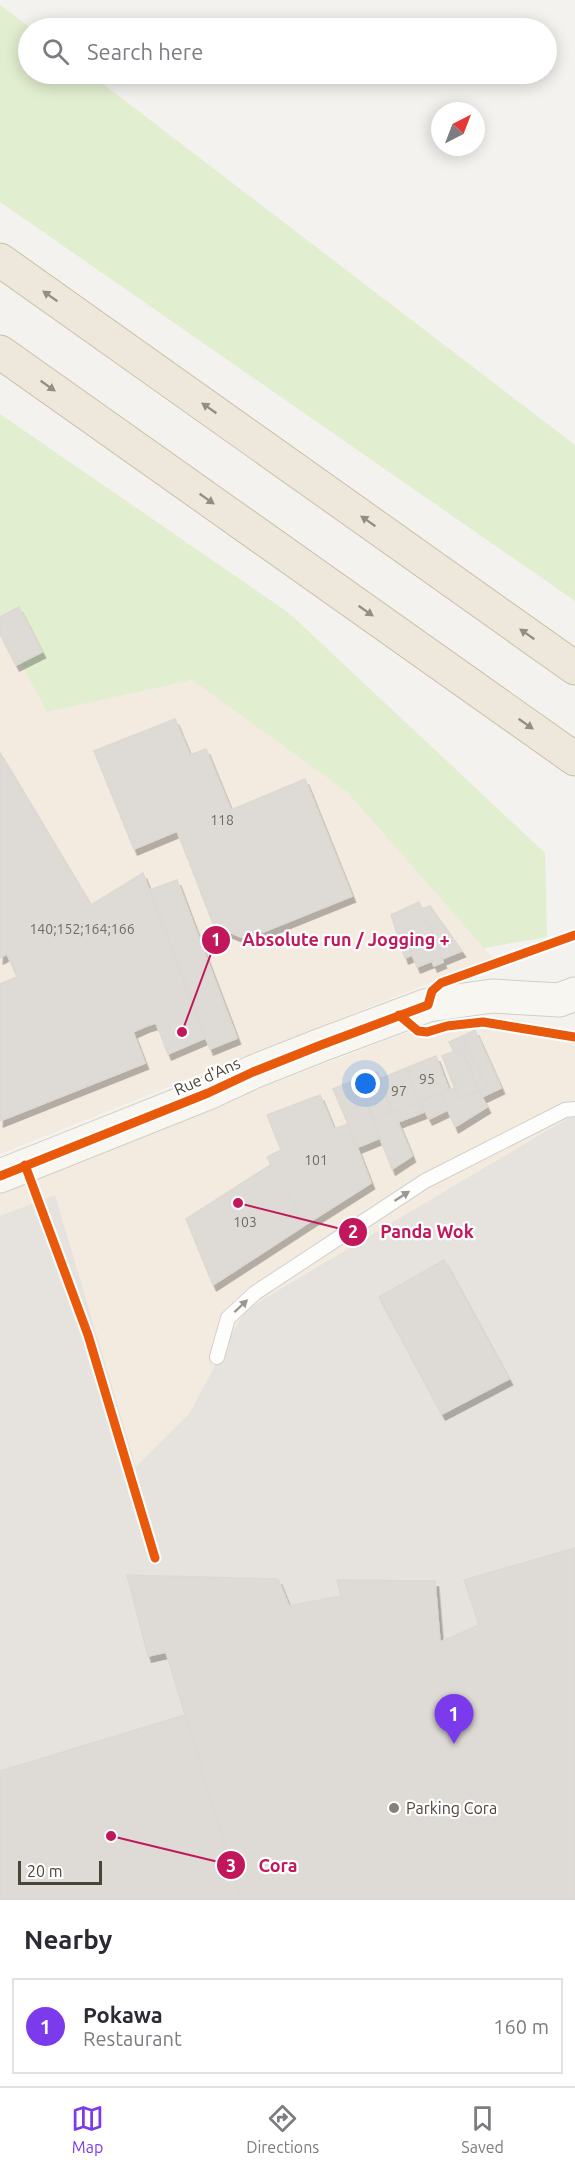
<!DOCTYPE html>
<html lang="en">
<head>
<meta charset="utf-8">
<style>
	:root { --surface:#fff; --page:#f2f2f3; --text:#2b2b33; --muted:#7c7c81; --line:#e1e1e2; --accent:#7c3aed }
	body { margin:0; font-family:Ubuntu,sans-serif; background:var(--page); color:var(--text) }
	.compass { position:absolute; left:431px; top:102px; width:54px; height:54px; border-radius:50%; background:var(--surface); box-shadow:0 3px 15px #0003; rotate:42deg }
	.scale { position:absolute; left:18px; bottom:15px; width:84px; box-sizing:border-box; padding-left:6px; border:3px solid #4b4439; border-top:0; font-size:16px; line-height:21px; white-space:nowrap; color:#4b4439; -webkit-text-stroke:4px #fff; paint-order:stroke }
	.you { position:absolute; left:366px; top:1084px; width:21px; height:21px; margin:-15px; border:4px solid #fff; border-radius:50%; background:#1a73e8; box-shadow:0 0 0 9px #1a73e833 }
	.badge { display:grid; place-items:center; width:39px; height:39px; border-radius:50%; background:var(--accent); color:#fff; font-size:20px; font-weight:700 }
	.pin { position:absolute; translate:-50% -50px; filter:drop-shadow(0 2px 3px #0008) }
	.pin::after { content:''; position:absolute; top:32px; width:21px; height:18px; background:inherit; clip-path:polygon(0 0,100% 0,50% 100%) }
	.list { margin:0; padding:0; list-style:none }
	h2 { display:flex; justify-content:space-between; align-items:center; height:78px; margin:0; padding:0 24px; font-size:26px }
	h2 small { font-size:20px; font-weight:400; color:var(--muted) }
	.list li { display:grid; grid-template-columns:39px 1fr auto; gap:18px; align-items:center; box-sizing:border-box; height:96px; margin:0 12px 12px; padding:0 12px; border:2px solid var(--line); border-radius:0px }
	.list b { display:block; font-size:22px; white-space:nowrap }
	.list p { margin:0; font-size:20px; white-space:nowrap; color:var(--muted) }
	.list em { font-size:20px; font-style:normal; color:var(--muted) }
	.icon { flex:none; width:33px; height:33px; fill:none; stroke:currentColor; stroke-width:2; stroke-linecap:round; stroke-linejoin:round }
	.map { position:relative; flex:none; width:575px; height:1900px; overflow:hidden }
	.search { position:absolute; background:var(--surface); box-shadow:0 3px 15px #0003; left:18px; right:18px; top:18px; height:66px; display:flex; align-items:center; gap:15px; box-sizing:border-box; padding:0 21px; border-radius:33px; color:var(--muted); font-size:22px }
	.sheet { height:186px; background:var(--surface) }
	nav { display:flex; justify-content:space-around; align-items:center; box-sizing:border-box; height:84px; border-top:2px solid var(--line); background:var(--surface); font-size:16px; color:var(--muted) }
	nav a { display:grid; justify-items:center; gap:3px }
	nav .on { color:var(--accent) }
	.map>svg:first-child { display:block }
</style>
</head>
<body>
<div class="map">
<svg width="575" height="1900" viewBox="0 0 575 1900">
	<defs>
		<filter id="shadow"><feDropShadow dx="3.5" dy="6" stdDeviation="0" flood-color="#0004"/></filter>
	</defs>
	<rect width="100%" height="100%" fill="#f4f2ee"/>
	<g fill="#f3ebdf">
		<path d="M0 625 47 712 192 680 347 792 493 958 0 1154Z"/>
		<path d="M464 1017H496L558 1027 575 1045V1900H0V1186L430 1024Z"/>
	</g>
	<g fill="#e1eecf">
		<path d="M0 5 31 28H28V74H90L575 445V601L0 202Z"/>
		<path d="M0 414 289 613 545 853 547 937 484 948 347 792 192 680 47 712 0 625Z"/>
	</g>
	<path fill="#e6e3df" d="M575 1114V1900H241L185 1716 0 1772V1216L55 1195 136 1467 189 1414 245 1310Z"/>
	<g fill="#dedbd6" stroke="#dcd9d4" stroke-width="1.5" filter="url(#shadow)">
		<path d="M19 607 42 652 16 665 0 634V617Z"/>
		<path d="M175 719 190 755 206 749 231 810 305 779 352 896 246 939 214 926 177 831 134 849 94 751Z"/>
		<path d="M0 753 91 905 143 873 205 1038 168 1054 156 1023 146 1026 133 1032 145 1063 0 1121V984L17 977 7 954 0 958Z"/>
		<path d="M177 880 237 1038 210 1049 150 890Z"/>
		<path d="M419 902 422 909 430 906 462 951 442 959 428 921 403 932 412 955 405 958 391 915Z"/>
		<path d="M428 921 443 962 434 966 432 961 417 967 403 932Z"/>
		<path d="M475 1030 498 1081 487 1086 467 1048 463 1036Z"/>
		<path d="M463 1036 467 1048 487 1086 498 1081 501 1088 482 1097 461 1049 454 1052 449 1042Z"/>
		<path d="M461 1049 479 1091 459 1099 442 1056Z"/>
		<path d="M436 1056 449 1090 419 1102 406 1068Z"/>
		<path d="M406 1068 419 1102 392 1113 380 1079Z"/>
		<path d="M377 1072 392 1113 373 1120 358 1079Z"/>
		<path d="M358 1079 380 1138 358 1147 333 1089Z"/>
		<path d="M454 1088 459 1099 479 1091 487 1107 455 1127 441 1094Z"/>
		<path d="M441 1094 448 1110 429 1119 420 1102Z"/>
		<path d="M320 1095 334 1129 348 1124 371 1183 305 1225 267 1157 281 1150 267 1115Z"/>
		<path d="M420 1102 424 1112 398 1122 412 1156 392 1169 373 1120Z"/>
		<path d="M272 1164 305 1225 213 1285 186 1219Z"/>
		<path d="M444 1260 509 1379 442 1414 379 1297Z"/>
		<path d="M575 1548V1900H241L166 1652 148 1656 127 1575 278 1579 289 1606 341 1596 337 1580 435 1581 440 1642 479 1625 464 1580Z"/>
		<path d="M185 1715 241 1900H0V1771Z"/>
	</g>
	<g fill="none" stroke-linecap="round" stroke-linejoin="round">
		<g stroke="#d2d0cb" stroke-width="16">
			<path id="service" d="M217 1357 228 1318 255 1293 425 1181 565 1110 575 1109"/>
		</g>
		<g stroke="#d3cfc5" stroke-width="35">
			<path id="secondary" d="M0 1176 208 1093 253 1072 321 1045 428 1005 492 996 559 1000 575 994"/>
		</g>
		<g stroke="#ccbfa9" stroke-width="35">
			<g id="motorway">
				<path d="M0 260 575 668"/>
				<path d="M0 352 575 759"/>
			</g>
		</g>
		<use href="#service" stroke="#fdfdfc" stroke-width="14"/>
		<use href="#secondary" stroke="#f7f6f1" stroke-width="33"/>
		<use href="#motorway" stroke="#ede8db" stroke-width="33"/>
		<g stroke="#fff" stroke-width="13">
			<g id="cycleway">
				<path d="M399 1015 418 1031 427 1032 447 1026 483 1022 575 1037"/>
				<path d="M25 1165 88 1335 155 1558"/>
				<path d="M0 1176 208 1093 253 1072 321 1045 428 1005 432 991 441 983 575 935"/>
			</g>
		</g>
		<use href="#cycleway" stroke="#e8590c" stroke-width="9"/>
	</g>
	<defs><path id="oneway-solid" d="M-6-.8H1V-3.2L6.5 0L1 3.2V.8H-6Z" transform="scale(1.5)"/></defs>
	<g fill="#948e82">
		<use href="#oneway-solid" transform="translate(50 296) rotate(-145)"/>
		<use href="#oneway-solid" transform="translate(48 386) rotate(35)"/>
		<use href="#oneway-solid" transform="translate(209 408) rotate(-145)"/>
		<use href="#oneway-solid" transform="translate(207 499) rotate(35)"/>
		<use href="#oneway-solid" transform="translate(368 521) rotate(-145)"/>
		<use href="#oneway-solid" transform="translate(366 611) rotate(35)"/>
		<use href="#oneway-solid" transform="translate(527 634) rotate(-145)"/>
		<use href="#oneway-solid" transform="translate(526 724) rotate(35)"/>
	</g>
	<g fill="#9b9791">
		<use href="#oneway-solid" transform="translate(402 1196) rotate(-33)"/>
		<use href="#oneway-solid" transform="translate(241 1306) rotate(-43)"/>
	</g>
	<circle fill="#868178" stroke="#fff" stroke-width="2" cx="394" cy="1808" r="6"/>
	<g text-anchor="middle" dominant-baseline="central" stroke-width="4.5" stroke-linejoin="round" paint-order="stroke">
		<g font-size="14" fill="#706a61">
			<text x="222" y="820">118</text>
			<text x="82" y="929">140;152;164;166</text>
			<text x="427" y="1079">95</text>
			<text x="399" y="1091">97</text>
			<text x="316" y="1160">101</text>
			<text x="245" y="1222">103</text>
		</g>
		<g font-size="16" fill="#4b4439" stroke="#fff">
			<text transform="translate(207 1076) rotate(-24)">Rue d'Ans</text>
		</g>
		<g font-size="16" fill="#4b4439" stroke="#fff" text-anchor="start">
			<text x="406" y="1808">Parking Cora</text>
		</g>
	</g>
	<path fill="none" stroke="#c2185b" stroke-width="2" d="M182 1032L216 940M238 1203L353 1232M111 1836L231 1865"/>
	<g fill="#c2185b" stroke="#fff" stroke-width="2">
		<circle cx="182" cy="1032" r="6"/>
		<circle cx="238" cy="1203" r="6"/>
		<circle cx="111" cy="1836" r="6"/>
		<circle cx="216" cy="940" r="15"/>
		<circle cx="353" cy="1232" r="15"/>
		<circle cx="231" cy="1865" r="15"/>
	</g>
	<g font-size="18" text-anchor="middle" font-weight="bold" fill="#fff">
		<text x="216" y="946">1</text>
		<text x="353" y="1238">2</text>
		<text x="231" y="1872">3</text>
	</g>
	<g font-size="18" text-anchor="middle" font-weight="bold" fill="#c2185b" stroke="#fff" stroke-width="4.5" stroke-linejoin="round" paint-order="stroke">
		<text x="346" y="946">Absolute run / Jogging +</text>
		<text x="427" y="1238">Panda Wok</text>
		<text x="278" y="1872">Cora</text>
	</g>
</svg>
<svg class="compass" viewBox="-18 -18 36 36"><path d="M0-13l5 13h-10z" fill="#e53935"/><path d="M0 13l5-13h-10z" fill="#7c7c81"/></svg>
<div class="scale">20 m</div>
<div class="you"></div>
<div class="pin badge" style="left:454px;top:1744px">1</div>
<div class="search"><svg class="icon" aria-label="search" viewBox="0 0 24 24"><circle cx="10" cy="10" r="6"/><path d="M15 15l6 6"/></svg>Search here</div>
</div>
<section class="sheet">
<h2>Nearby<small></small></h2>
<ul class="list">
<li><span class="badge">1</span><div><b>Pokawa</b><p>Restaurant</p></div><em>160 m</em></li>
</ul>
</section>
<nav>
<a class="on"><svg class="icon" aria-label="map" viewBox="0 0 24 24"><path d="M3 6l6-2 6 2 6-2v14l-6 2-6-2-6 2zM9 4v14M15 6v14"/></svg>Map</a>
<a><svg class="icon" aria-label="directions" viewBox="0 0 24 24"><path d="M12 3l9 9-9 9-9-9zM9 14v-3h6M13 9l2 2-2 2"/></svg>Directions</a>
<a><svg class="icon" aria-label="saved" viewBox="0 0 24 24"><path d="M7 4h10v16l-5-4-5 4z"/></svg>Saved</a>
</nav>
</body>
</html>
